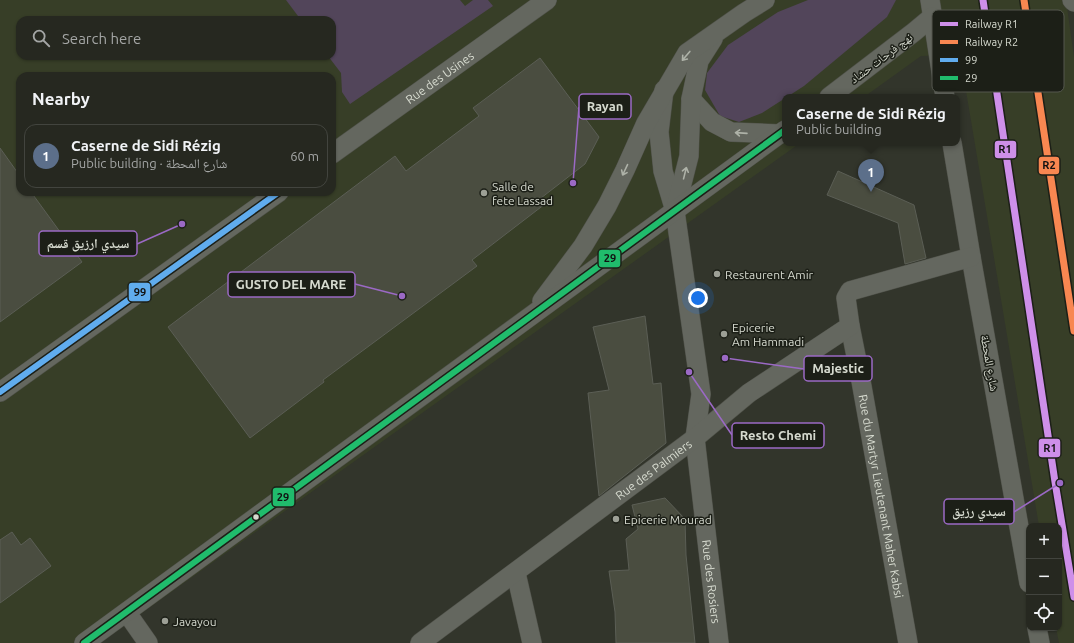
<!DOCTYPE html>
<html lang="en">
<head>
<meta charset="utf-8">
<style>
	:root { --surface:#262820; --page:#32342d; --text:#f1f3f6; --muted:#a4a6a5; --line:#42443e; --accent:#95b2f1 }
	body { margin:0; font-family:Ubuntu,"Noto Naskh Arabic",sans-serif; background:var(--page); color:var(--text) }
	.controls { position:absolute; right:12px; bottom:12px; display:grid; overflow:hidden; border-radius:8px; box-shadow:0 1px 3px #0004 }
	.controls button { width:36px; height:36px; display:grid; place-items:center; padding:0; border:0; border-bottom:1px solid var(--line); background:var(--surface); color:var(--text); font:20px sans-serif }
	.you { position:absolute; left:698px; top:298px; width:14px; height:14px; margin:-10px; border:3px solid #fff; border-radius:50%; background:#1a73e8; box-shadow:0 0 0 6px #1a73e833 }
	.badge { display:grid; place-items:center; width:26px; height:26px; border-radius:50%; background:var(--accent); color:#fff; font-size:13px; font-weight:700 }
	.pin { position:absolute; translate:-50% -33px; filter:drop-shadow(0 1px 2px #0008) }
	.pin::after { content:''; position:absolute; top:21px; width:14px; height:12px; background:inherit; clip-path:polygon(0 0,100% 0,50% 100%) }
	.popup { position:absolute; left:782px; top:94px; width:178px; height:52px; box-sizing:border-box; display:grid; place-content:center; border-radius:8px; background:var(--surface); filter:drop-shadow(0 1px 3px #0005); font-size:13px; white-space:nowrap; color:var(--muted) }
	.popup b { font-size:15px; color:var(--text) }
	.popup::after { content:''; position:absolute; left:50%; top:100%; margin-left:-8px; border:8px solid transparent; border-top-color:var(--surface) }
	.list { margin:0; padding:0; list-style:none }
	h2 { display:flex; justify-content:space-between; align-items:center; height:52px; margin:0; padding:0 16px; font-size:17px }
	h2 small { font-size:13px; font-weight:400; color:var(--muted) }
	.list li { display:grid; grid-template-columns:26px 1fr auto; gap:12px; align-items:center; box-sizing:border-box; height:64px; margin:0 8px 8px; padding:0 8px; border:1px solid var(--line); border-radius:12px }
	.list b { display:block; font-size:15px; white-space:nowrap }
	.list p { margin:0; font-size:13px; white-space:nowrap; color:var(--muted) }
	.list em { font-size:13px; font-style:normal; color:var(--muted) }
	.icon { flex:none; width:22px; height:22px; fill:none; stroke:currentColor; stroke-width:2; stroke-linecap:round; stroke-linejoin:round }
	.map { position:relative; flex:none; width:1074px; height:643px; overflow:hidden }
	.search { position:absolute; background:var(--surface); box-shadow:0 1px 3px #0004; left:16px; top:16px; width:320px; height:44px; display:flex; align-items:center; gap:10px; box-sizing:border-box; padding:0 14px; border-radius:12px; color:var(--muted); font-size:15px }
	.panel { position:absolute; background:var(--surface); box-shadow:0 1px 3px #0004; left:16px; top:72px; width:320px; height:124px; border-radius:12px }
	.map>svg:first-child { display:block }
</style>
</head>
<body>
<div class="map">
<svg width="1074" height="643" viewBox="0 0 1074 643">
	<rect width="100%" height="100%" fill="#32352b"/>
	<path fill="#373e27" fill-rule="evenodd" d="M0 0H1066L1074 57V643H1059L1056 628H1059V526H1039L960 55 921 56 864 97H785V143H800L100 643H0ZM20 20H332V56H20ZM20 76H332V192H20Z"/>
	<g fill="#52455a">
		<path d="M286 0H460L465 6 473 0H488L493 6 350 104 342 92 341 73 328 56H332V20H301Z"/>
		<path d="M808 0H896L887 17 804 86 762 113 739 122 720 116 705 90 707 73 728 45 778 12Z"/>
	</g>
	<g fill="#4a4d40" stroke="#5b5e55">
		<path d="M540 58 599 137 585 164 541 198 545 204 472 260 477 266 323 380 324 382 250 438 168 327 395 156 406 171 479 116 473 108Z"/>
		<path d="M0 148 20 176V192H31L82 262 0 322Z"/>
		<path d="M838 171 914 205 926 258 905 264 898 223 827 195Z"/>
		<path d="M645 316 653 384 661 383 666 443 599 496 588 393 609 390 593 327Z"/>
		<path d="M665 498 685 519 686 555 695 643H616L615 612 609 571 629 570 626 539 638 529 632 505Z"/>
		<path d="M12 532 21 545 30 538 51 566 0 603V540Z"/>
	</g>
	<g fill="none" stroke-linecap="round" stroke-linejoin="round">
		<g stroke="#4f5149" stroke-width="20">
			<g id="minor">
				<path d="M930 0 945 97"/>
				<path d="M1072 0 1074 2"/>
				<path id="s1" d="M664 90 659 132 663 171 675 211 701 394 695 438 719 643"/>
				<path d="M829 97 914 32 932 17"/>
				<path d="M691 99 712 122 731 132 780 134"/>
				<path d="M952 143 971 257 1029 583"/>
				<path id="s2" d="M332 154 547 0"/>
				<path d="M675 211 689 156 691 99 699 61 713 39"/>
				<path d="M542 301 583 246 607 206 625 170 646 123 687 53 744 13 765 0"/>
				<path id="s3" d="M850 326 861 381 908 643"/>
				<path d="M0 392 279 192"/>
				<path d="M516 573 532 643"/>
				<path d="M127 613 148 643"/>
				<path d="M1037 628 1040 643"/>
				<path d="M84 643 785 130"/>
				<path id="s4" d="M420 643 695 438 749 393 850 326 846 298 850 291 971 257"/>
			</g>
		</g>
		<use href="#minor" stroke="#64675f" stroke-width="19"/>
		<g stroke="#1c1f17" stroke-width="9">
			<path id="bus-1" d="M0 392 279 192"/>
		</g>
		<g stroke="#1c1f17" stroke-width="9">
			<path id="bus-2" d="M84 643 785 130"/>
		</g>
		<use href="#bus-1" stroke="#60acee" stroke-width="6"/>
		<use href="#bus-2" stroke="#20bc6c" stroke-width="6"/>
		<g stroke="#1c1f17" stroke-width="10">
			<path id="rail-1" d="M983 0 1055 482 1074 597"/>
		</g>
		<g stroke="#1c1f17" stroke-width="10">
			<path id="rail-2" d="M1024 0 1074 331"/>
		</g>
		<use href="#rail-1" stroke="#ce8fe9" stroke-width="7"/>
		<use href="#rail-2" stroke="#f88751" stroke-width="7"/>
	</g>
	<defs><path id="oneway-shaft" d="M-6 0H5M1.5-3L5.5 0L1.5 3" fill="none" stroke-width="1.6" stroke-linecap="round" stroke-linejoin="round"/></defs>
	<g stroke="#aeb2a8">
		<use href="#oneway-shaft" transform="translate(686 56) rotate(130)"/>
		<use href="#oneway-shaft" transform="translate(741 133) rotate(-176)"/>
		<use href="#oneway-shaft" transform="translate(625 170) rotate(115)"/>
		<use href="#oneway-shaft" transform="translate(685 173) rotate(-76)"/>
	</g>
	<g fill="#9da096" stroke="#1c1f17" stroke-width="1.5">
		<circle cx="484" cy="193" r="4"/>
		<circle cx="717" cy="274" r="4"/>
		<circle cx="724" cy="334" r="4"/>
		<circle cx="616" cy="519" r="4"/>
		<circle cx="165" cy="621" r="4"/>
	</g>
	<circle fill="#d6dacf" stroke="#1c1f17" stroke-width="1.5" cx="256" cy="517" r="3.5"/>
	<g text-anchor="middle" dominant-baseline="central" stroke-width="3" stroke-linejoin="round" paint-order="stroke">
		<g font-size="12" fill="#d6dacf" stroke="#1c1f17">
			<text transform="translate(881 58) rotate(-37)">نهج فرحات حشاد</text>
			<text stroke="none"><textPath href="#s2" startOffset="132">Rue des Usines</textPath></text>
			<text transform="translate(990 363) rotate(80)">شارع المحطة</text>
			<text stroke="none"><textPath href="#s4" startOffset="291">Rue des Palmiers</textPath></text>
			<text stroke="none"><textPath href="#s3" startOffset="173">Rue du Martyr Lieutenant Maher Kabsi</textPath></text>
			<text stroke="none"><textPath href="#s1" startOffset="497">Rue des Rosiers</textPath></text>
		</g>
		<g font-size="12" fill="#d6dacf" stroke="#1c1f17" text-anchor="start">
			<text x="492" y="186">Salle de<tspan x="492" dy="14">fete Lassad</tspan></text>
			<text x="725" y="274">Restaurent Amir</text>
			<text x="732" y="327">Epicerie<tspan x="732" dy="14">Am Hammadi</tspan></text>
			<text x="624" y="519">Epicerie Mourad</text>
			<text x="173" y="621">Javayou</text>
		</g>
	</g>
	<rect x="932" y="10" width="132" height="82" rx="6" fill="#1c1f17" stroke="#54574e" stroke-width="1"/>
	<rect x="940" y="22" width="18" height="4" fill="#ce8fe9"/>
	<rect x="940" y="40" width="18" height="4" fill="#f88751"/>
	<rect x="940" y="58" width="18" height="4" fill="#60acee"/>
	<rect x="940" y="76" width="18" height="4" fill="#20bc6c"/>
	<g font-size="11" fill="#d6dacf">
		<text x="965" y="28">Railway R1</text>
		<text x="965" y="46">Railway R2</text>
		<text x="965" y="64">99</text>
		<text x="965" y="82">29</text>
	</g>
	<path fill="none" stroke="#9b69c5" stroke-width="1.5" d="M573 183L579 107M182 224L137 244M402 296L355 284M725 358L804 369M689 372L732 435M1060 483L1014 512"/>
	<g fill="#9b69c5" stroke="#1c1f17" stroke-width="1.5">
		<circle cx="573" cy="183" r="4"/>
		<circle cx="182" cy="224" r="4"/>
		<circle cx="402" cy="296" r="4"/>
		<circle cx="725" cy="358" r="4"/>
		<circle cx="689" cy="372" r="4"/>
		<circle cx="1060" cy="483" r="4"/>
	</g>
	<g fill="#1c1f17" stroke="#9b69c5" stroke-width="1.5">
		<rect x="579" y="94" width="52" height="25" rx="4"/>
		<rect x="39" y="231" width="98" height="25" rx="4"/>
		<rect x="228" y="272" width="127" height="25" rx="4"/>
		<rect x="804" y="356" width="68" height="25" rx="4"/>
		<rect x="732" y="423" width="92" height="25" rx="4"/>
		<rect x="944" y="499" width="70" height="25" rx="4"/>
	</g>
	<g font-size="13" text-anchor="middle" font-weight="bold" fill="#d6dacf">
		<text x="605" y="111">Rayan</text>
		<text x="88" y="248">سيدي ارزيق قسم</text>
		<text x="291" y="289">GUSTO DEL MARE</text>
		<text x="838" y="373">Majestic</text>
		<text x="778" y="440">Resto Chemi</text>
		<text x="979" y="516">سيدي رزيق</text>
	</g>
	<g stroke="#1c1f17" stroke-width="1.5">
		<rect x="994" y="140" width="23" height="19" rx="4" fill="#ce8fe9"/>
		<rect x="1038" y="156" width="22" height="19" rx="4" fill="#f88751"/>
		<rect x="598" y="249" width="23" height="19" rx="4" fill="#20bc6c"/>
		<rect x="128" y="282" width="23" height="20" rx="4" fill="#60acee"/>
		<rect x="1038" y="438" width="23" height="20" rx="4" fill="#ce8fe9"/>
		<rect x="272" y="487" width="23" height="20" rx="4" fill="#20bc6c"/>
	</g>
	<g font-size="11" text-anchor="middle" font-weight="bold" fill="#111">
		<text x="1005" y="153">R1</text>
		<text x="1049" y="169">R2</text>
		<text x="610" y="262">29</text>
		<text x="140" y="296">99</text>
		<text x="1050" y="452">R1</text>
		<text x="283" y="501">29</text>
	</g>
</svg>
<div class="controls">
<button>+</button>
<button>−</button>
<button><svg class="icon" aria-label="locate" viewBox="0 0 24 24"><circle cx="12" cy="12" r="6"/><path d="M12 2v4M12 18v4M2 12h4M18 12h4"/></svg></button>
</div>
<div class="you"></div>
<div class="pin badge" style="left:871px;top:192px;background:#5c6f8a">1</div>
<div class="popup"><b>Caserne de Sidi Rézig</b>Public building</div>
<div class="search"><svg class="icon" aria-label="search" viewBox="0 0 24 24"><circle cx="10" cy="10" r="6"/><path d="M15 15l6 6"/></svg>Search here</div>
<section class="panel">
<h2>Nearby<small></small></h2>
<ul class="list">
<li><span class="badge" style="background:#5c6f8a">1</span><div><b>Caserne de Sidi Rézig</b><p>Public building · شارع المحطة</p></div><em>60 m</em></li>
</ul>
</section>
</div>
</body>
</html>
